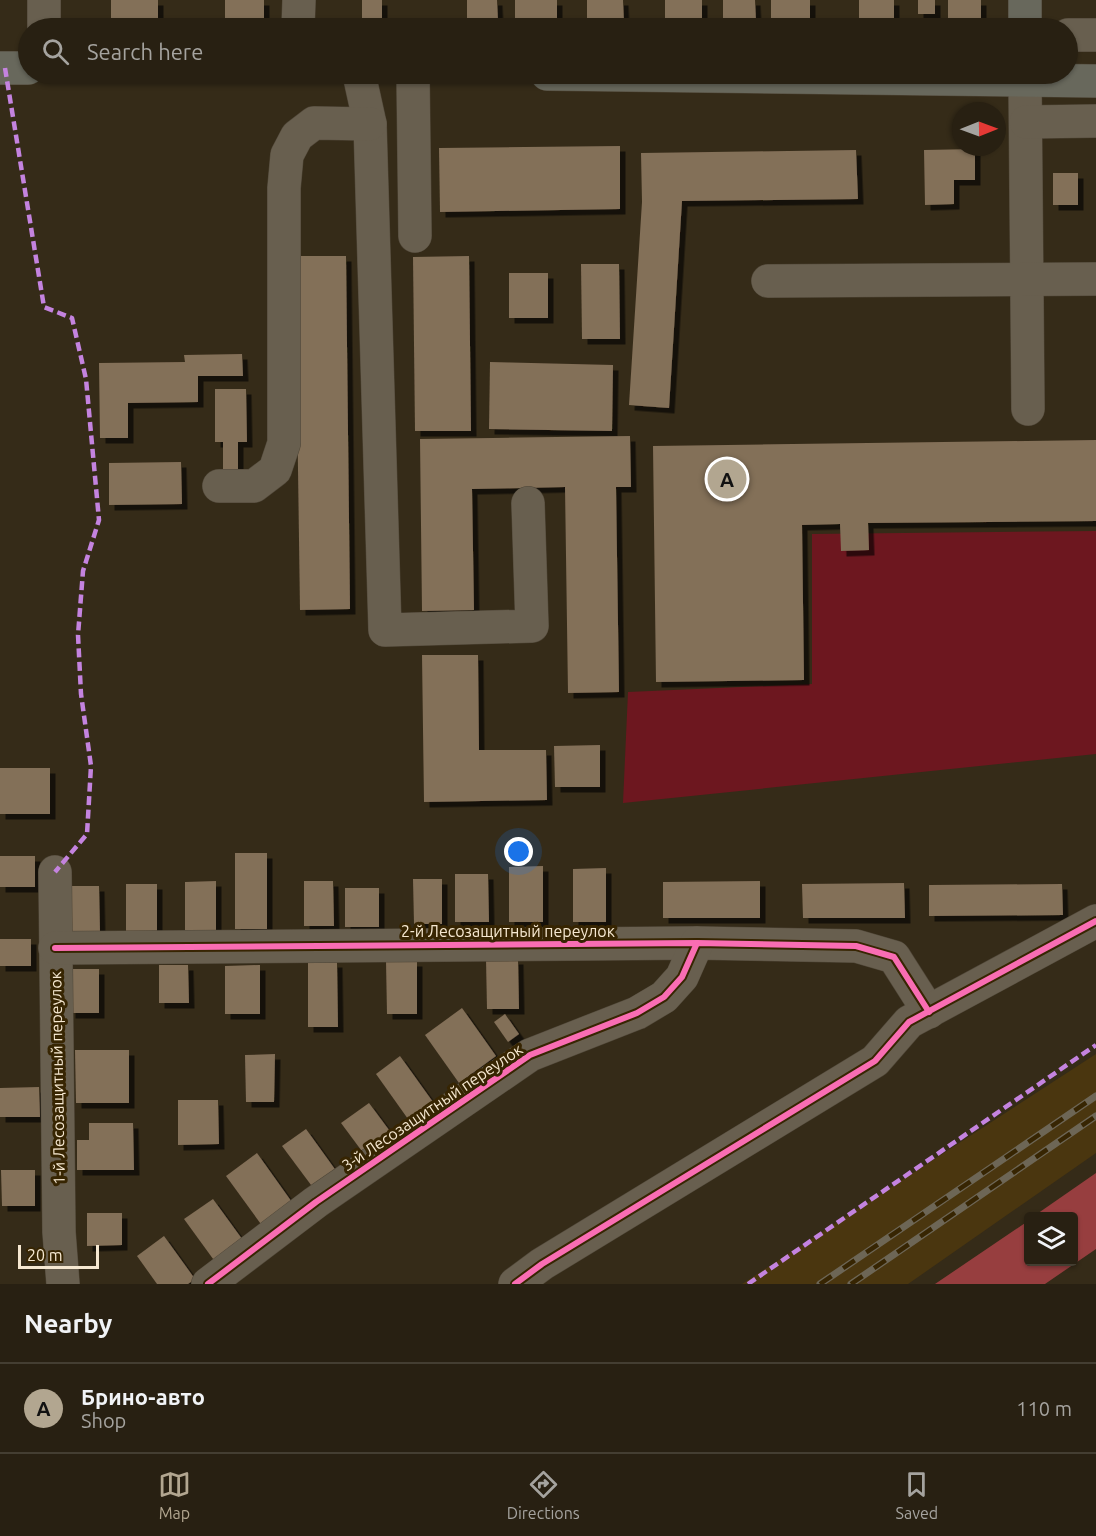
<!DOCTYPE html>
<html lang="en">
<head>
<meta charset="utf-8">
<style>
	:root { --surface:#282012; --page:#30281b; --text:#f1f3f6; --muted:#a5a39f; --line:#443e32; --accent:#b2a690 }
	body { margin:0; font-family:Ubuntu,sans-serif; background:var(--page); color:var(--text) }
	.controls { position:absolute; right:18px; bottom:18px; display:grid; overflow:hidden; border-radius:6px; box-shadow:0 2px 4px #0004 }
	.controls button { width:54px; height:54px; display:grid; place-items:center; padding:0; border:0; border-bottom:2px solid var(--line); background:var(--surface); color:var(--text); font:30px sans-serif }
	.compass { position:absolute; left:952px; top:102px; width:54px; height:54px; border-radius:50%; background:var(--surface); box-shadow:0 2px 4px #0004; rotate:89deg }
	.scale { position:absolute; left:18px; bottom:15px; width:81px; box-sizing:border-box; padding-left:6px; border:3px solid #f6e8d1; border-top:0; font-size:16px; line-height:21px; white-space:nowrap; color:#f6e8d1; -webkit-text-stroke:4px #372502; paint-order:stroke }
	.you { position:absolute; left:519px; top:852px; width:21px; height:21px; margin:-15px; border:4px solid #fff; border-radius:50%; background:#1a73e8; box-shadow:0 0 0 9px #1a73e833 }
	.badge { display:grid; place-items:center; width:39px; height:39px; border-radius:50%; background:var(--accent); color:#111; font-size:20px; font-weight:700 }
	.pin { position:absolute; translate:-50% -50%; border:3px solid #fff; box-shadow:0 2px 6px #0006 }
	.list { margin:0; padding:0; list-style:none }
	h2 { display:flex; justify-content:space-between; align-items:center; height:78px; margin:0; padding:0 24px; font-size:26px }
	h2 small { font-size:20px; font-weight:400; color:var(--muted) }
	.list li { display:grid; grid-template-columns:39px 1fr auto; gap:18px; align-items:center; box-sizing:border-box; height:90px; padding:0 24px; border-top:2px solid var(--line) }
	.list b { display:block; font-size:22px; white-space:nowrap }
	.list p { margin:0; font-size:20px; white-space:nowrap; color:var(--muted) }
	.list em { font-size:20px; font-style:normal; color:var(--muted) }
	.icon { flex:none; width:33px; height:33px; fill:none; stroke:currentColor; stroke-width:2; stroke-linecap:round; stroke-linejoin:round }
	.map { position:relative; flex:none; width:1096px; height:1284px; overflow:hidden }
	.search { position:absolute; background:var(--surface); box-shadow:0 2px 4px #0004; left:18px; right:18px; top:18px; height:66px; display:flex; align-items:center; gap:15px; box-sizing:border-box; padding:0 21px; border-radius:33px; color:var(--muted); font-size:22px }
	.sheet { height:168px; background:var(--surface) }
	nav { display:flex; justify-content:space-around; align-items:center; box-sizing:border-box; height:84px; border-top:2px solid var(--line); background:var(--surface); font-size:16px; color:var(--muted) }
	nav a { display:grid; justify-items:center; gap:3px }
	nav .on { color:var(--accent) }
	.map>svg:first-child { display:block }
</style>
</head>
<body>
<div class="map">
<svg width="1096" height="1284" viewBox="0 0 1096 1284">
	<defs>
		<filter id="shadow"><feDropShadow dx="5.5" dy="5.5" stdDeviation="0" flood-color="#0009"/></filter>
	</defs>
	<rect width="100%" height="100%" fill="#352b18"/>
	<path fill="#4a360f" d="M1096 1054V1153L908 1284H742Z"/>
	<path fill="#6d171f" d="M1096 531V754L623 803 628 692 812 684V534Z"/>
	<path fill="#973e3f" d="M1096 1173V1249L1045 1284H935L1028 1221V1262H1074V1216H1034Z"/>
	<g fill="#836f58" filter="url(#shadow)">
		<rect x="111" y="0" width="47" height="18"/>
		<rect x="225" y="0" width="39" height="18"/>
		<rect x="362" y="0" width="20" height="19"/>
		<path d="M467 0H497L498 21 467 22Z"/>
		<rect x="515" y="0" width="42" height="22"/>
		<path d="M587 0H623L624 23 587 24Z"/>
		<rect x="665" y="0" width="37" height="23"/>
		<path d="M723 0H755L756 21 723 22Z"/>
		<rect x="771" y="0" width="39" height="22"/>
		<rect x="859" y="0" width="35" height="20"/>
		<rect x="918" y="0" width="17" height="14"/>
		<rect x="948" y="0" width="33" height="21"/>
		<path d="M620 146V209L440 212 439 148Z"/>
		<path d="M975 149V180H954V204L925 205 924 150Z"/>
		<path d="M856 150 858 199 682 201 669 408 629 405 642 202 641 153Z"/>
		<rect x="1053" y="173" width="25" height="32"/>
		<path d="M295 256H346L350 609 300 610Z"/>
		<path d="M469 256 471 431H415L413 257Z"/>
		<path d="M581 264H619L620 339H582Z"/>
		<rect x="509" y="273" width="39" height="45"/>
		<path d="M242 354 243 376H198V402L128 403V438H100L99 363 185 362 184 355Z"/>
		<path d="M490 362 613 365 612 431 489 429Z"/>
		<path d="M215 389H246L247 442H238V469H223V442H215Z"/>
		<path d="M630 436 631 487H616L619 692 568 693 565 487 472 489 474 610 422 611 420 439Z"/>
		<path d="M1096 440V521L868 523 869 550 841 551 840 524 802 525 804 680 656 682 653 446Z"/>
		<path d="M181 462 182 504 109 505V463Z"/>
		<path d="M422 655H478L479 750H546L547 800 424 802Z"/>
		<path d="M600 745V787H555L554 746Z"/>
		<rect x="0" y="768" width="50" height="46"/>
		<rect x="235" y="853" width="32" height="76"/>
		<rect x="0" y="856" width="35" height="31"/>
		<path d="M543 866V922H509V867Z"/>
		<path d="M606 868V922H573V869Z"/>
		<path d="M455 874H488L489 922H455Z"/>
		<path d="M413 879H442V924H414Z"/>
		<path d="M216 881V930H185V882Z"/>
		<path d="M304 881H333L334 926H304Z"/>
		<path d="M760 881V918H663V882Z"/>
		<path d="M904 883 905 918H803L802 884Z"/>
		<rect x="126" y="884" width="31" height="47"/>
		<path d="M1062 884 1063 915 929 916V885Z"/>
		<path d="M69 886H99L100 933H69Z"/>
		<rect x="345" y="888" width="34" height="39"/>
		<rect x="0" y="939" width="31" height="27"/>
		<path d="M486 959H518L519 1009H487Z"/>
		<path d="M386 961H417V1014H387Z"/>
		<path d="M337 962 338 1027H308V963Z"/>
		<path d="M159 965H188L189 1003H159Z"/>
		<path d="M260 965V1014H225V966Z"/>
		<rect x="70" y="969" width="29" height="44"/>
		<path d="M462 1008 496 1056 459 1083 425 1035Z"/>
		<path d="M505 1014 519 1034 508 1042 494 1022Z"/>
		<path d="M75 1050H129V1103H76Z"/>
		<path d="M275 1054 274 1102H246L245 1055Z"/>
		<path d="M400 1056 433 1102 408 1119 376 1074Z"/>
		<path d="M39 1087 40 1117H0V1088Z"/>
		<path d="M178 1100H218L219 1144 178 1145Z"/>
		<path d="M369 1103 392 1134 364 1154 341 1123Z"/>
		<path d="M89 1123H133L134 1170H77V1140H89Z"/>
		<path d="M306 1129 337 1172 314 1189 282 1146Z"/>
		<path d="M257 1153 294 1205 263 1227 226 1176Z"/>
		<path d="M1 1170H35V1206H2Z"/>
		<path d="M213 1199 245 1243 216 1263 184 1219Z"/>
		<path d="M87 1213H122V1245L87 1246Z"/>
		<path d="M164 1236 195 1279 188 1284H157L137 1256Z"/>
	</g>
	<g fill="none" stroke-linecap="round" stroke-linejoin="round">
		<g stroke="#504738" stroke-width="34">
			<g id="minor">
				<path d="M44 0V28"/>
				<path d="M298 28 299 0"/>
				<path d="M1068 35H1096"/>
				<path d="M359 74 370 124 385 630 532 626 528 503"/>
				<path d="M413 74 415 236"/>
				<path d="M1025 80 1028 409"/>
				<path d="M1026 122 1096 121"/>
				<path d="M768 281 1096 279"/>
				<path d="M219 486H254L275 470 284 443V188L287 155 297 136 314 123 370 124"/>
				<path d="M55 872 59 1232 63 1284"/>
				<path d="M55 948 697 943 856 946 894 957 929 1012"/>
				<path d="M208 1284 316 1202 530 1055 637 1013 664 997 682 977 697 943"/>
				<path d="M515 1284 542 1264 875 1061 909 1022 1096 921"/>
			</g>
		</g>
		<g stroke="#504738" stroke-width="34">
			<g id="major">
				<path d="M1025 28V0"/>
				<path d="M0 68H28"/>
				<path d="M547 74 1096 81"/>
			</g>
		</g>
		<use href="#minor" stroke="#685f4f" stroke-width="33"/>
		<use href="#major" stroke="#68685c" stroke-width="33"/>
		<g stroke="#6d6656" stroke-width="7">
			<g id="rail">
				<path d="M820 1284 1096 1096"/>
				<path d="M851 1284 1096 1116"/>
			</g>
		</g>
		<use href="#rail" stroke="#372502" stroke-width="4.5" stroke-dasharray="14" stroke-linecap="butt"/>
		<g stroke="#c483df" stroke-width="4.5" stroke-dasharray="9 4.5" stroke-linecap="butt">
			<path d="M5 68 44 307 72 318 86 379 99 520 83 571 78 635 81 694 91 766 87 834 55 872"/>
			<path d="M748 1284 1096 1045"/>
		</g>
		<g stroke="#372502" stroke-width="10">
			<g id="cycleway">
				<path d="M55 948 697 943 856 946 894 957 929 1012"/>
				<path d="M208 1284 316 1202 530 1055 637 1013 664 997 682 977 697 943"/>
				<path d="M515 1284 542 1264 875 1061 909 1022 1096 921"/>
			</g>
		</g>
		<use href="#cycleway" stroke="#f96db3" stroke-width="6"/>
	</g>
	<g text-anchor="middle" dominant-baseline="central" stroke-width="6" stroke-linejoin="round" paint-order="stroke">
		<g font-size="16" fill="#f6e8d1" stroke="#372502">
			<text x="508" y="931">2-й Лесозащитный переулок</text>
			<text transform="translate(57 1078) rotate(-91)">1-й Лесозащитный переулок</text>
			<text transform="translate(432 1107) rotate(-34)">3-й Лесозащитный переулок</text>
		</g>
	</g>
</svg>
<div class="controls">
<button><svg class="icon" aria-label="layers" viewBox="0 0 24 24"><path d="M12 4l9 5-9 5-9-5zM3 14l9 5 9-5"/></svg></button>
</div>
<svg class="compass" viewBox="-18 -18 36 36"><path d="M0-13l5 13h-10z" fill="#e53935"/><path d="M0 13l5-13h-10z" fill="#a5a39f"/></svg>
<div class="scale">20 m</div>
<div class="you"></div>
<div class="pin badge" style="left:727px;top:479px">A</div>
<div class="search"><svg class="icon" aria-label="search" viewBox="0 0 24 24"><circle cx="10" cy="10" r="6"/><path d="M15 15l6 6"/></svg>Search here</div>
</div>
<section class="sheet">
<h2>Nearby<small></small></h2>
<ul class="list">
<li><span class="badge">A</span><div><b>Брино-авто</b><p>Shop</p></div><em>110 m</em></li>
</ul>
</section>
<nav>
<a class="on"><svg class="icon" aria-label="map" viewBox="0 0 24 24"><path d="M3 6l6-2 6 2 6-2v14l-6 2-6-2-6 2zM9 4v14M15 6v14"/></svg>Map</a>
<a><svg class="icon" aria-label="directions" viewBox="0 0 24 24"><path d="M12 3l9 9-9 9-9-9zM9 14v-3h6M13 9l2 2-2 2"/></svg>Directions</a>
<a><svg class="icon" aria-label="saved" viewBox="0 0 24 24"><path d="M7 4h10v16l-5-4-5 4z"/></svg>Saved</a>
</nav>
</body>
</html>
